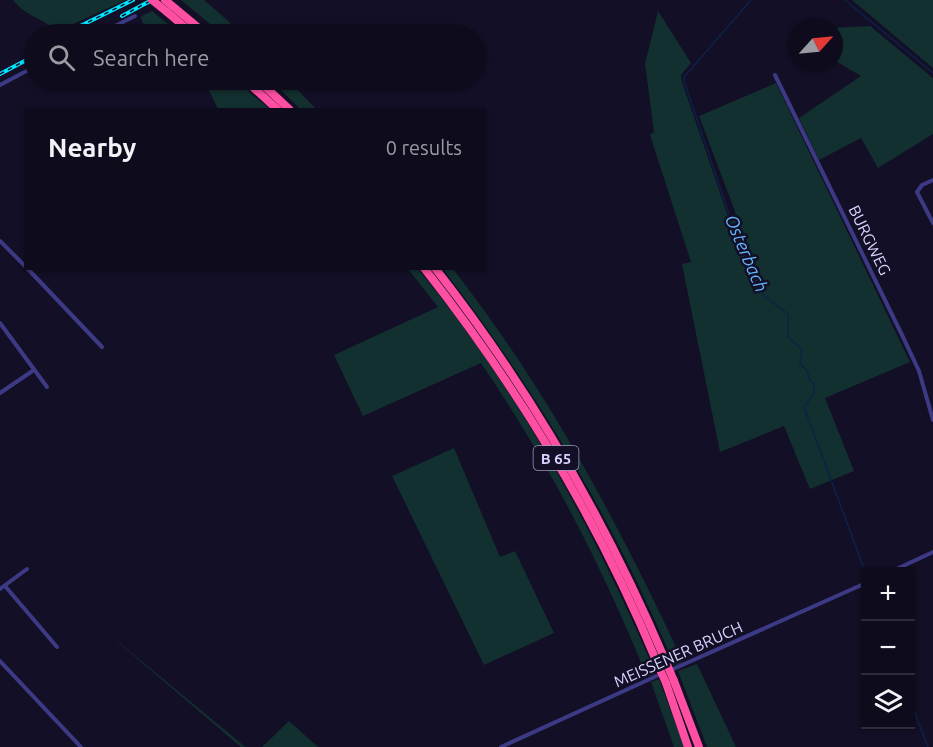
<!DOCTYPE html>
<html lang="en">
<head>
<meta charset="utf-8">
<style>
	:root { --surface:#0e0b1c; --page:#1c1929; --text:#f1f3f6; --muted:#9b9ba3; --line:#2e2b3b }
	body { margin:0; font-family:Ubuntu,sans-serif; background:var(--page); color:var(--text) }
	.controls { position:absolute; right:18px; bottom:18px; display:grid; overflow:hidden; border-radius:0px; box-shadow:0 2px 4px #0004 }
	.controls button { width:54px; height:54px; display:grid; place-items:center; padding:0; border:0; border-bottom:2px solid var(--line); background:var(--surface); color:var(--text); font:30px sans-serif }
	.compass { position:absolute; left:789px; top:18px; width:54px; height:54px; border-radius:50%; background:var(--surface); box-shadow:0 2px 4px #0004; rotate:63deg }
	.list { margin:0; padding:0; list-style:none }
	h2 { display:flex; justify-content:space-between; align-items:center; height:78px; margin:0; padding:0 24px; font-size:26px }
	h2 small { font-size:20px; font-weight:400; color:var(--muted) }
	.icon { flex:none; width:33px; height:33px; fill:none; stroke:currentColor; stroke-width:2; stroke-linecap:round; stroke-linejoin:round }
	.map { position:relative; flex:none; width:933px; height:747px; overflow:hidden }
	.search { position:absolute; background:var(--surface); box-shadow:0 2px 4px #0004; left:24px; top:24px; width:462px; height:66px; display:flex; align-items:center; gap:15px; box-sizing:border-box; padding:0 21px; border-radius:33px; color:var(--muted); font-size:22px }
	.panel { position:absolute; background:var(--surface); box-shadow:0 2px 4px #0004; left:24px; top:108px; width:462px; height:162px; border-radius:0px }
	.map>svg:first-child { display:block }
</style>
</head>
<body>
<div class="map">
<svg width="933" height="747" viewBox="0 0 933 747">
	<rect width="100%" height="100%" fill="#130f26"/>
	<g fill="#12302f">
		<path d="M13 0H126L51 34 55 30C42 18 24 15 13 0Z"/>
		<path d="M181 0H204L243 34H222Z"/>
		<path d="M852 0H933V68Z"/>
		<path d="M152 11 180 34C166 35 143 35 141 16Z"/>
		<path d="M658 11 691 63 681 75 682 82 728 216 736 214 699 116 776 83 910 362 825 398 854 471 810 489 784 426 720 452 682 264 691 262 650 135 654 132 645 64Z"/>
		<path d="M870 26 933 78V134L878 168 861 138 819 160 799 118 861 76 834 60V28Z"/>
		<path d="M204 80H234L270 109H218Z"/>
		<path d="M271 80H288L316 109H300Z"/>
		<path d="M408 269H418C519 391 593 528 656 674L647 677C602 566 549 463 481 363L363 416 334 355 438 307Z"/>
		<path d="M443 269H453C547 389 619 524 683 662L675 666C612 518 540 396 443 269Z"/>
		<path d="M454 448 500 557 515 551 554 633 484 665 392 476Z"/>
		<path d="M99 626 243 745 245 747H241Z"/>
		<path d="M697 664 736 747H707L678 671Z"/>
		<path d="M659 679 684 747H674L651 682Z"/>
		<path d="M289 721 318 747H262Z"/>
	</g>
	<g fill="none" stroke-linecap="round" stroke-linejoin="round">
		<g stroke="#0c2248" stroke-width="1.5">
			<path d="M751 0 684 77V81L728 211 764 296 788 314V337L802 349 800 364 807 370 809 379 814 384V393L804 407 866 574"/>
			<path d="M845 0 933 73"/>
			<path d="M910 700 928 747"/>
		</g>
		<g stroke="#3d3a85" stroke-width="4">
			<path d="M99 34 135 16"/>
			<path d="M775 75 903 337 919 371 933 420"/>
			<path d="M0 85 34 67"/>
			<path d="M933 180 922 185 917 192 933 223"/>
			<path d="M0 241 26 267"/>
			<path d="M27 268 102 347"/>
			<path d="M0 323 47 387"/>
			<path d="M0 393 34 370"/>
			<path d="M890 572 933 552"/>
			<path d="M5 586 57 647"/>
			<path d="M0 589 27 569"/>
			<path d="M0 661 81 747"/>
			<path d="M671 670 866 583"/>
			<path d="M501 747 661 674"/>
		</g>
		<g stroke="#ff4fa3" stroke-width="8">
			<path d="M165 0 206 34"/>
			<path d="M167 12 193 34"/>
			<path d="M245 80 278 110"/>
			<path d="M258 80 290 110"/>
			<path d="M424 268C520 390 599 522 658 665"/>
			<path d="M435 268C530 389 606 521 666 662"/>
			<path d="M674 681 699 747"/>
			<path d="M666 683 688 747"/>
		</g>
		<g stroke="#00e5ff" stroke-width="4">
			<g id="rail">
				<path d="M122 16 152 0"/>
				<path d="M64 34 133 0"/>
				<path d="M0 74 34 56"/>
			</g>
		</g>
		<use href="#rail" stroke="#130f26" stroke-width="1.5" stroke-dasharray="4.5" stroke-linecap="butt"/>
		<g stroke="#ff4fa3" stroke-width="8">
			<path d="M152 0 167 12"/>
			<path d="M666 662 674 681"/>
			<path d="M658 665 666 683"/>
		</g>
	</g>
	<g text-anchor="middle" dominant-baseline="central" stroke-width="5" stroke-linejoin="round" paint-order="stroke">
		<rect fill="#130f26" stroke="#9e99be" stroke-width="1.5" x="533.5" y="446" width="45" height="24" rx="4.5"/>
		<g font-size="15" font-weight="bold" fill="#d9d4ff">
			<text x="556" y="458">B 65</text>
		</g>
		<g font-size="16" fill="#d9d4ff" stroke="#130f26">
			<text transform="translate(870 240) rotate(64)">BURGWEG</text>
			<text transform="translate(678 654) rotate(-24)">MEISSENER BRUCH</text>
		</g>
		<g font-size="18" font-style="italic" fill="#62b6ff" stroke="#130f26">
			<text transform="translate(747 253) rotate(67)">Osterbach</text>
		</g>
	</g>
</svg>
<div class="controls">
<button>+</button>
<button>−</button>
<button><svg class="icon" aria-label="layers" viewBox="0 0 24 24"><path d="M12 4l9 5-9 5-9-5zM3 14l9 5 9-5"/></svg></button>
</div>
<svg class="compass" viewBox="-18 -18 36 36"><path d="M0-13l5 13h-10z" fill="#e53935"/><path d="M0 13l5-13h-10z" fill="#9b9ba3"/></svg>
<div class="search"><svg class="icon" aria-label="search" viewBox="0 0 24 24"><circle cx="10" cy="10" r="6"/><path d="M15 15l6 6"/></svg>Search here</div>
<section class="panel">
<h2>Nearby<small>0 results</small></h2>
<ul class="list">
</ul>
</section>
</div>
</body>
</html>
